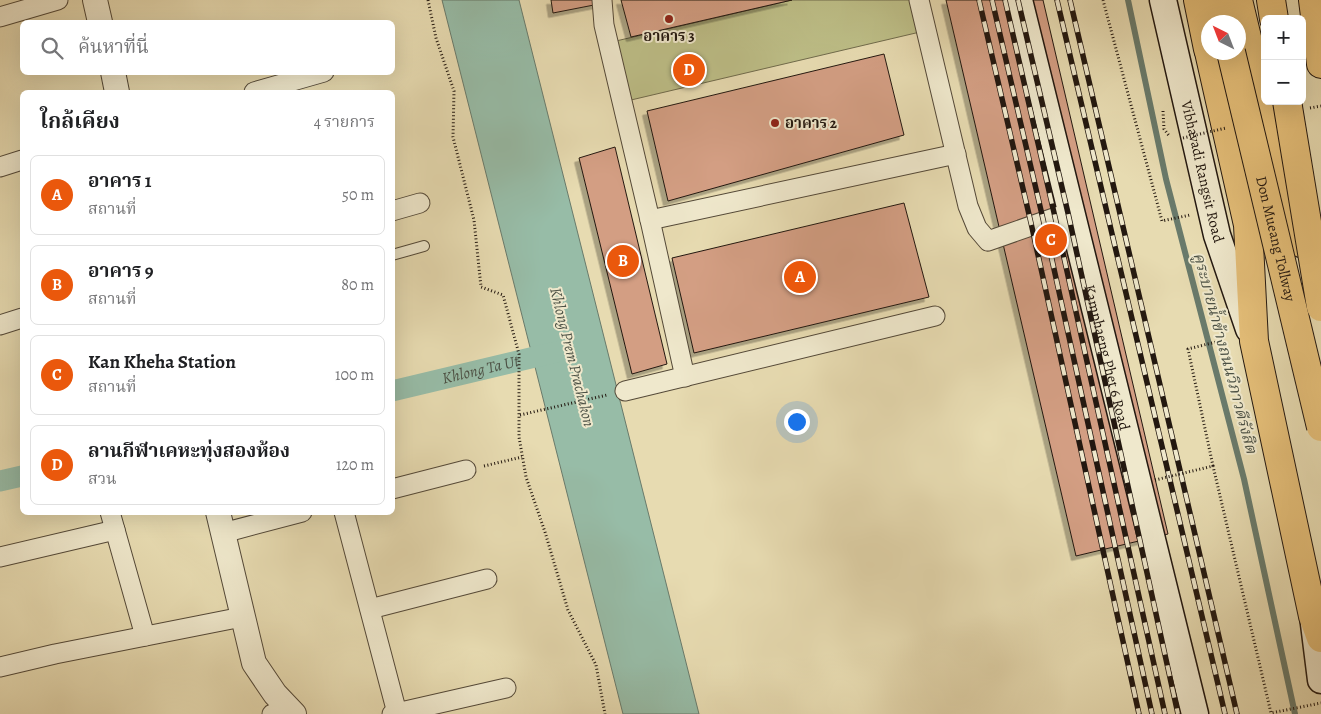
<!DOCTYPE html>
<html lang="th">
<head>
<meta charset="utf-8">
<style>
	:root { --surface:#fff; --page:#f2f2f2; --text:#202124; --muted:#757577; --line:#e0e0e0; --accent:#ea580c }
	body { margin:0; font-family:Alegreya,"Noto Serif Thai",serif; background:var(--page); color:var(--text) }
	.controls { position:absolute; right:15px; top:15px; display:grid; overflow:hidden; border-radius:8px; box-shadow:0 5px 20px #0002 }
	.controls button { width:45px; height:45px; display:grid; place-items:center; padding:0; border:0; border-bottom:1px solid var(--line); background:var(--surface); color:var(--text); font:25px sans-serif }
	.compass { position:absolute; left:1201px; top:15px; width:45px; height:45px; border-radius:50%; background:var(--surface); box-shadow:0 5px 20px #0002; rotate:318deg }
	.you { position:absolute; left:796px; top:421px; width:18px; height:18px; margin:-12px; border:4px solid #fff; border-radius:50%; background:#1a73e8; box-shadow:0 0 0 8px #1a73e833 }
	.badge { display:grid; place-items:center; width:32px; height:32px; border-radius:50%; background:var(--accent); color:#fff; font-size:16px; font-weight:700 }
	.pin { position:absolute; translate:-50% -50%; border:2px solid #fff; box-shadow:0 1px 5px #0006 }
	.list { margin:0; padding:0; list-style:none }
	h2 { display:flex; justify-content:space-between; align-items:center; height:65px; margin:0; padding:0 20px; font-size:21px }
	h2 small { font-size:16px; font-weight:400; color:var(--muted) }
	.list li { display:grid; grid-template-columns:32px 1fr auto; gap:15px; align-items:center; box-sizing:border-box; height:80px; margin:0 10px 10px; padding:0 10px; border:1px solid var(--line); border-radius:8px }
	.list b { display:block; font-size:19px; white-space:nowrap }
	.list p { margin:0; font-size:16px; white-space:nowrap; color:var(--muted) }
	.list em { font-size:16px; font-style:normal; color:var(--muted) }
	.icon { flex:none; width:28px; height:28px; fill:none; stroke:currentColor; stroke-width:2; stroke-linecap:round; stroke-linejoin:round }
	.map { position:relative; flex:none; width:1321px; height:714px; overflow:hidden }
	.search { position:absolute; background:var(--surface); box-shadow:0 5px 20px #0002; left:20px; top:20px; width:375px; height:55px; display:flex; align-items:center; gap:12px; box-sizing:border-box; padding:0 18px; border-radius:8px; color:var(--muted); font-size:19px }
	.panel { position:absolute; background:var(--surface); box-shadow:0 5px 20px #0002; left:20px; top:90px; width:375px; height:425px; border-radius:8px }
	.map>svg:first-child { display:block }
</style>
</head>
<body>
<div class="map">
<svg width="1321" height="714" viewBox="0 0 1321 714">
	<defs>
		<filter id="shadow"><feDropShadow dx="-4.5" dy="4.5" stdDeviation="0" flood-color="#0004"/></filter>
	</defs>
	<rect width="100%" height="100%" fill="#e7dbb1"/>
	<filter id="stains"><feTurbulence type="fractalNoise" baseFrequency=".004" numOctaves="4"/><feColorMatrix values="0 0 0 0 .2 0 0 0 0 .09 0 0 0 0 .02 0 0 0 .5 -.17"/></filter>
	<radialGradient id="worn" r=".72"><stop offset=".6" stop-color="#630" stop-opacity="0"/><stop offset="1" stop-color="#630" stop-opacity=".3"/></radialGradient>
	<path fill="#bdbe87" stroke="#706b4c" d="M792 0H912L920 32 631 100 616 41Z"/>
	<path fill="#97bca7" stroke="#697a6b" d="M442 0H519L699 714H623Z"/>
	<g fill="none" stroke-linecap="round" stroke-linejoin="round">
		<path stroke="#697a6b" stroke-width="6" d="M1128 0 1166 179 1244 479 1295 714"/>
		<g stroke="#97bca7" stroke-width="21">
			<path id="s1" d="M392 391 560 351"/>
			<path d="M0 481 22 476"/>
		</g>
	</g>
	<g fill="#d39e83" stroke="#231810" filter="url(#shadow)">
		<path d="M551 0H598L599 4 553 13Z"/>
		<path d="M621 0H792L631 37Z"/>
		<path d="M946 0H1043L1168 534 1076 556Z"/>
		<path d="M884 54 904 135 668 201 647 111Z"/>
		<path d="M615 147 667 364 632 374 579 158Z"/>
		<path d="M904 203 929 297 694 353 672 258Z"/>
	</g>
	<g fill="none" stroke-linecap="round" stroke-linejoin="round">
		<g stroke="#544938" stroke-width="12">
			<path id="service" d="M392 255 424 246"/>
		</g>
		<g stroke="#544938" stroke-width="21">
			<g id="minor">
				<path d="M602 0 604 25 650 220 685 377"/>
				<path d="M919 0 968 206 977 228 988 241 1071 212"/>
				<path d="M0 17 58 0"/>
				<path d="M254 92 324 72"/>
				<path d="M0 167 22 160"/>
				<path d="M392 211 420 203"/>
				<path d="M650 220 956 154"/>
				<path d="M0 325 22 318"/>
				<path d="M625 391 935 316"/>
				<path d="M392 489 466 470"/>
				<path d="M110 512 145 636"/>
				<path d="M344 512 397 713"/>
				<path d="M223 533 302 512"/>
				<path d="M0 557 115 530"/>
				<path d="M370 609 487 579"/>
				<path d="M0 667 55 654 242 617"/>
				<path d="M272 714 289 709"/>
				<path d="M392 714 506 688"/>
			</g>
		</g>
		<g stroke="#544938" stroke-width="26">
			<g id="tertiary">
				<path d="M95 0 100 22"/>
				<path d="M113 72 117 92"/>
				<path d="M218 512 254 663 275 694 294 714"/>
			</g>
		</g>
		<g stroke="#231810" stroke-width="29">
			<g id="secondary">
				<path id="s2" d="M1019 0 1195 714"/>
				<path id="s3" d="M1163 0 1217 235 1249 329"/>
				<path d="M1313 616 1321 680"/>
			</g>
		</g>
		<g stroke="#231810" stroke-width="30">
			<g id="trunk">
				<path d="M1198 0 1208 49"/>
				<path d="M1238 0 1274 150 1301 243"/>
				<path d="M1209 52 1248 225 1254 341 1313 616 1321 638"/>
			</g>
		</g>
		<g stroke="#231810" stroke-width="30">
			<g id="motorway">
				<path d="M1219 0 1224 22"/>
				<path d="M1271 0 1274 19"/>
				<path d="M1313 0 1321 64"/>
			</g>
		</g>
		<g stroke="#231810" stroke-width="3" stroke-dasharray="1 2.5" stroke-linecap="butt">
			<path d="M428 0 436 38 454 91 453 137 474 220 481 287 503 295 519 354V437L526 477 545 532 568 610 596 665 605 714"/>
			<path d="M1103 0 1162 221 1190 215"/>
			<path d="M1163 111 1164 129 1170 137"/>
			<path d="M520 415 607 395"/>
			<path d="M484 466 522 457"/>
			<path d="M1213 466 1188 349 1224 340"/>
		</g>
		<use href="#service" stroke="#efe8cc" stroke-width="10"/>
		<use href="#minor" stroke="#efe8cc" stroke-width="19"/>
		<use href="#tertiary" stroke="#efe8cc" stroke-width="24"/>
		<use href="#secondary" stroke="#efe8cc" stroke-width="26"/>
		<use href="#trunk" stroke="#e4be78" stroke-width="28"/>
		<use href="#motorway" stroke="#e4be78" stroke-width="28"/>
		<g stroke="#231810" stroke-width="5.5">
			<g id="rail">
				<path d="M979 0 1031 223 1139 714"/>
				<path d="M992 0 1043 219 1152 714"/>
				<path d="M1005 0 1055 217 1165 714"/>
				<path d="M1018 0 1068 213 1178 714"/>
				<path d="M1057 0 1225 714"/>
				<path d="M1070 0 1237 714"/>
			</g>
		</g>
		<use href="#rail" stroke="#efe8cc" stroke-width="4" stroke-dasharray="11" stroke-linecap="butt"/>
		<g stroke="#231810" stroke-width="30" stroke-linecap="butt">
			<g id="motorway-bridge">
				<path id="s4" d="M1231 52 1321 427"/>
				<path d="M1287 101 1321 307"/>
			</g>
		</g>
		<g stroke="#231810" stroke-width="3" stroke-dasharray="1 2.5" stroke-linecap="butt">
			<path d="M1310 108 1321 106"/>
			<path d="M1183 138 1226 128"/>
			<path d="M1155 480 1213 466 1271 713 1321 703"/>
		</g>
		<use href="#motorway-bridge" stroke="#e4be78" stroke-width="28"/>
	</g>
	<g fill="#8f2418" stroke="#efe8cc" stroke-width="2">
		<circle cx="669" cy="19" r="5"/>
		<circle cx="775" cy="123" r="5"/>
	</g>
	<g text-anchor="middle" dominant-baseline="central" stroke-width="4" stroke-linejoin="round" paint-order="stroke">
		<g font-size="15" font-weight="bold" fill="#231810" stroke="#efe8cc">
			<text x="669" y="36">อาคาร 3</text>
			<text x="785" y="123" text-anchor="start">อาคาร 2</text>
		</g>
		<g font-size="15" fill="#231810" stroke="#efe8cc">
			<text stroke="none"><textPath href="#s3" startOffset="176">Vibhavadi Rangsit Road</textPath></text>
			<text stroke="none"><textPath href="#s4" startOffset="192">Don Mueang Tollway</textPath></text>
			<text stroke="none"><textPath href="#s2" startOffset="368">Kamphaeng Phet 6 Road</textPath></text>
		</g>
		<g font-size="16" font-style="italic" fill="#4c5145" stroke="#efe8cc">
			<text transform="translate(1225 353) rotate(75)">คูระบายน้ำข้างถนนวิภาวดีรังสิต</text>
			<text transform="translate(572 357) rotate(76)">Khlong Prem Prachakon</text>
			<text stroke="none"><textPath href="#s1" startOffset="91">Khlong Ta Ut</textPath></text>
		</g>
	</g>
	<rect width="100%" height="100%" filter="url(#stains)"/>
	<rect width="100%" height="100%" fill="url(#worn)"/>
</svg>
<div class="controls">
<button>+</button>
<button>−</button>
</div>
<svg class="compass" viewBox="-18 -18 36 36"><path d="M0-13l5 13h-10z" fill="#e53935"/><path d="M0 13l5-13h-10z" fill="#757577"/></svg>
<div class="you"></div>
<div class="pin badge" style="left:800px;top:277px">A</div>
<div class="pin badge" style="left:623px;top:261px">B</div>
<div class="pin badge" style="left:1051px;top:240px">C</div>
<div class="pin badge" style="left:689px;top:70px">D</div>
<div class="search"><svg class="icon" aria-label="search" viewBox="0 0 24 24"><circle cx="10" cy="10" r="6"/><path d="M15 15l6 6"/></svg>ค้นหาที่นี่</div>
<section class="panel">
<h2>ใกล้เคียง<small>4 รายการ</small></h2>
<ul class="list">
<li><span class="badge">A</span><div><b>อาคาร 1</b><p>สถานที่</p></div><em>50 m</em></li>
<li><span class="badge">B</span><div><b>อาคาร 9</b><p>สถานที่</p></div><em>80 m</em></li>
<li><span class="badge">C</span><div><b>Kan Kheha Station</b><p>สถานที่</p></div><em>100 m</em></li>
<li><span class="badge">D</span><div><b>ลานกีฬาเคหะทุ่งสองห้อง</b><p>สวน</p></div><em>120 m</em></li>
</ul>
</section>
</div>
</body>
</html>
